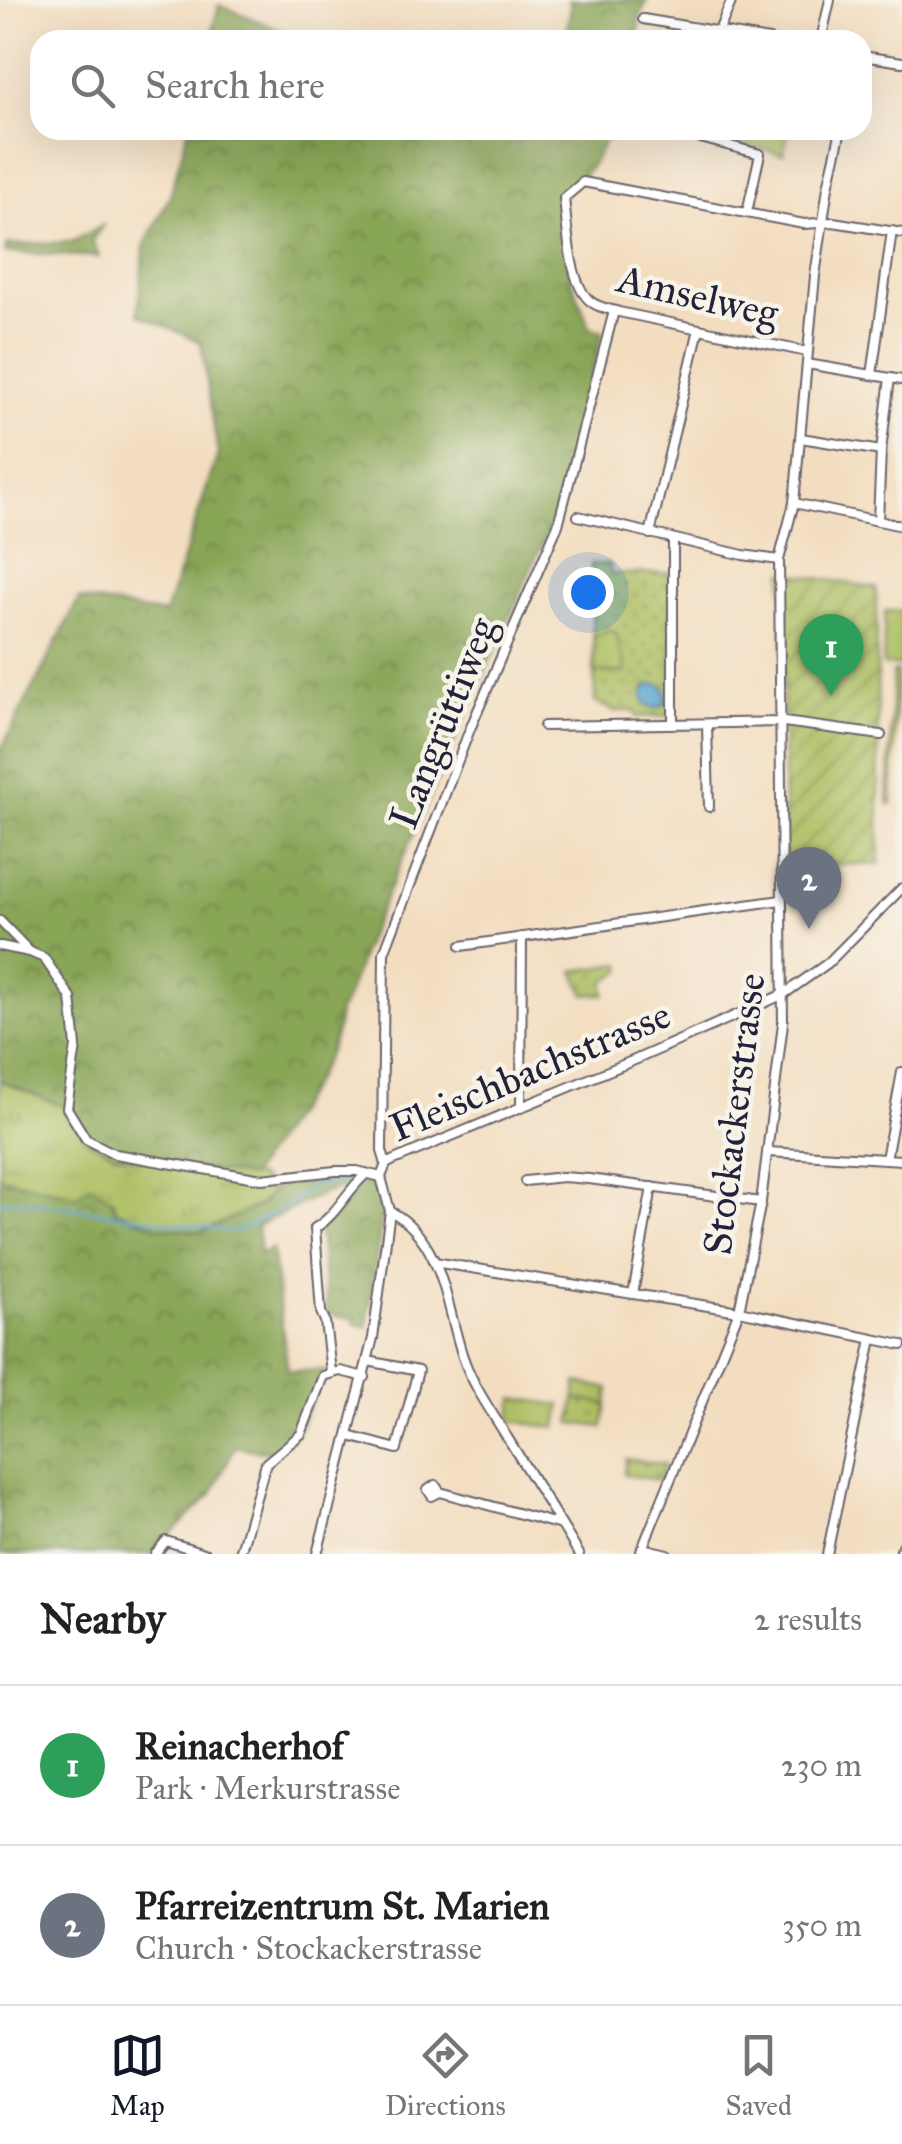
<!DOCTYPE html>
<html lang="en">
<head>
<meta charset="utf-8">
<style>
	:root { --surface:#fff; --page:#f6f6f6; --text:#222; --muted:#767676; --line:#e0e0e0; --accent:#111827 }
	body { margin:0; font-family:"IM FELL Great Primer",serif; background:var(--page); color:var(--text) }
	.you { position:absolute; left:588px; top:592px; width:35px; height:35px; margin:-25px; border:8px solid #fff; border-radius:50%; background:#1a73e8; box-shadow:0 0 0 15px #1a73e833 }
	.badge { display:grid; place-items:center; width:65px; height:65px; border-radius:50%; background:var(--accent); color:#fff; font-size:32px; font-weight:700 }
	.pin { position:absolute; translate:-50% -82px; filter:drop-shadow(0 2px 5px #0008) }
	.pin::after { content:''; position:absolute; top:52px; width:35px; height:30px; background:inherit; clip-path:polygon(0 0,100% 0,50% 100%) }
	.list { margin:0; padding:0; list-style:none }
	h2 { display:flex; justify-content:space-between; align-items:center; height:130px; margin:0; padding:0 40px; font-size:42px }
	h2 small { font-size:32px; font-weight:400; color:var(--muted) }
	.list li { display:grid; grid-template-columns:65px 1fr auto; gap:30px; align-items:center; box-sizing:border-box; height:160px; padding:0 40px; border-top:2px solid var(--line) }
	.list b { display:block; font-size:38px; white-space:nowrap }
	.list p { margin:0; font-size:32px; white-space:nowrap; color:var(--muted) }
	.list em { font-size:32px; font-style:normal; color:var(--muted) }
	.icon { flex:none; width:55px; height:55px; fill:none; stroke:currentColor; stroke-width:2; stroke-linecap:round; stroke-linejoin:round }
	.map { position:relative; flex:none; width:902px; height:1554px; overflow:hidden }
	.search { position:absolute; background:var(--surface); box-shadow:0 10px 40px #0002; left:30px; right:30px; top:30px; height:110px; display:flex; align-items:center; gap:25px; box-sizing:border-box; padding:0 35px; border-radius:30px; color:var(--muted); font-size:38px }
	.sheet { height:450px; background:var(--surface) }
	nav { display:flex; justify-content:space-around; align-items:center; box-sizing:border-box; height:140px; border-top:2px solid var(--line); background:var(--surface); font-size:28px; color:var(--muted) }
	nav a { display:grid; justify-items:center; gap:5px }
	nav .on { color:var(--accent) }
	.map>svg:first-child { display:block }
</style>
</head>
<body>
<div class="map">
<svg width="902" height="1554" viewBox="0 0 902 1554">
	<defs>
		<pattern id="grass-tufts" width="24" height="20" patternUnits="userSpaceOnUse" patternTransform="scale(2.5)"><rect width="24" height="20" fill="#acbe61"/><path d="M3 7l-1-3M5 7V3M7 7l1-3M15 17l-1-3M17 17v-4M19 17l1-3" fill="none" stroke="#8c9a51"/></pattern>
		<pattern id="forest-crowns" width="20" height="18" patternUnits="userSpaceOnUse" patternTransform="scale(2.5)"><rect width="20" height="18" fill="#89a557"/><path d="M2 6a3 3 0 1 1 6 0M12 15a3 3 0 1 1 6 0" fill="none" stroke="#708649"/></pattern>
		<pattern id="park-dots" width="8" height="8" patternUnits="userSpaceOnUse" patternTransform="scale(2.5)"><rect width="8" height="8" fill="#acbe61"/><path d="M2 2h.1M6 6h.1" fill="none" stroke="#8c9a51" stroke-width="1.8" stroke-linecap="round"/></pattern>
		<pattern id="garden-furrows" width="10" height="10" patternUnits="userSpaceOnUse" patternTransform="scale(2.5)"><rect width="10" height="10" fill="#acbe61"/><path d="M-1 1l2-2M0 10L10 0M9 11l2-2" fill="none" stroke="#8c9a51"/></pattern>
	</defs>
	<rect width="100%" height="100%" fill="#f7f3e8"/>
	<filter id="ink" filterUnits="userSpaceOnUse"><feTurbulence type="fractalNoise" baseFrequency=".01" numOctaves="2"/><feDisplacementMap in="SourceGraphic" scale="20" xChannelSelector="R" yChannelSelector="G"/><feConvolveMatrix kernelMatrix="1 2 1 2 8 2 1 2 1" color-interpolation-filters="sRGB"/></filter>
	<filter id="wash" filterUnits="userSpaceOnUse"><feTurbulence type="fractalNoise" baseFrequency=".0048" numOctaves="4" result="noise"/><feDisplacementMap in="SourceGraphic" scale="40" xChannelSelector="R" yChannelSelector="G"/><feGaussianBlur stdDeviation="2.25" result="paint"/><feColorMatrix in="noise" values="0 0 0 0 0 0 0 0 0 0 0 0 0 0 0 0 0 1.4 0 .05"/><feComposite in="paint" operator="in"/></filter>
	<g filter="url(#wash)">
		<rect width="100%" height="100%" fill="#f3ddc0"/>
		<path fill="url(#grass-tufts)" stroke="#67704e" stroke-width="2.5" d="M0 1080 262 1179 272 1191 262 1204 202 1232 158 1226 77 1196 0 1177Z"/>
		<g fill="url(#forest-crowns)" stroke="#566449" stroke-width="2.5">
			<path d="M568 0H647L639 19 638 40H565L571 6Z"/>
			<path d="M219 5 305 40H210Z"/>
			<path d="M188 130H489L520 140 544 130H609C598 159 585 178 560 197L572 280 589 327 603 331 558 508 367 939 345 1002 338 1012C341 1057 275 1138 250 1177L115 1154 86 1139 67 1108 0 1081V751L79 599 165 614 218 454 201 342 138 314 144 246 170 196Z"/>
			<path d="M104 224 92 240 99 257 5 252 7 245 71 242Z"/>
			<path d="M343 1173 351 1185 325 1193 257 1226 260 1255 272 1249 288 1371 325 1370 296 1435 271 1454 235 1446 212 1494 151 1554H0V1177L77 1196 90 1185 113 1200 115 1212 158 1226 202 1232 262 1204 272 1191 284 1183Z"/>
			<path d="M369 1178 383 1199V1210L367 1327 355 1324V1319L327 1314 319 1227C340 1216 346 1190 369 1178Z"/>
		</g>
		<g fill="url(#park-dots)" stroke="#67704e" stroke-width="2.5">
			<path d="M591 564H610L611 574 671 573 672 716 637 717 635 711H614L595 702Z"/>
			<path d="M622 964 623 970 604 982 605 994 585 995 574 971Z"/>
			<path d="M575 1399 607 1404 603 1427 571 1423Z"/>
			<path d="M626 1459 665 1464 659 1480 624 1475Z"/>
		</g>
		<path fill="url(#garden-furrows)" stroke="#67704e" stroke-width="2.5" d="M783 572 876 588 880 864 784 866Z"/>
		<g fill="#acbe61" stroke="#67704e" stroke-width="2.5">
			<path d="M744 130H789L783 154 741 144Z"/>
			<path d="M885 611H902V666L883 665Z"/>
			<path d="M610 630 616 633 626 672 595 673 594 637Z"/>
			<path d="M893 672H897L892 804H888Z"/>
			<path d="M577 1383 609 1388 607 1404 575 1399Z"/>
			<path d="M514 1398 561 1405 557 1428 510 1421Z"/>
		</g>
		<circle fill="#59a4d1" stroke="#3e6386" stroke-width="2.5" cx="655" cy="696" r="12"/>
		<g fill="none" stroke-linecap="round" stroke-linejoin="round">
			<path stroke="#59a4d1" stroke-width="2.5" d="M0 1201 32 1202 235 1232 278 1211 318 1182 324 1185 348 1179"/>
		</g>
	</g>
	<g filter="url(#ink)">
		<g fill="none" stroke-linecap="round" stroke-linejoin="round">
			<g stroke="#6b636a" stroke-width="12">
				<g id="minor">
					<path d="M643 19 769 40"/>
					<path d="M715 40 732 0"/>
					<path d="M821 40 830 0"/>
					<path d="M862 56 902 62"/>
					<path d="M691 130 693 136 760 154 747 212"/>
					<path d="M807 352 619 312C609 309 596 307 589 300 569 282 567 224 564 198L583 182 804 224 833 222 902 233"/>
					<path d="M807 364 902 380"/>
					<path d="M872 375 892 231"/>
					<path d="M801 438 881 451"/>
					<path d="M794 503 902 526"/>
					<path d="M578 516 743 555 779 560"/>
					<path d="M878 521 881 451 890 378"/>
					<path d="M650 534 699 329"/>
					<path d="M673 539V723"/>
					<path d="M707 724 709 807"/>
					<path d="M544 726 784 722 881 735"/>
					<path d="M0 921 30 952 44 958 71 998 76 1046 67 1108 86 1139 115 1154 262 1179 335 1171H357L381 1177"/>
					<path d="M0 946 30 952"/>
					<path d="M461 946 781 900"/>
					<path d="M521 1108 522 937"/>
					<path d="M768 1152 902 1160"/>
					<path d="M886 1159 902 1072"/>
					<path d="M386 1164 382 1151 384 953 470 729 558 525 614 311"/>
					<path d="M381 1177 386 1164 394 1160 637 1059 784 994 828 963 902 888"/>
					<path d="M525 1181 563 1177 589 1179 761 1202"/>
					<path d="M390 1211C443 1239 446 1306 463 1357 473 1386 491 1411 507 1437 531 1476 556 1515 579 1554"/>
					<path d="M434 1262 739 1311 902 1345"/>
					<path d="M633 1294 652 1187"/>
					<path d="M331 1372 325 1321 321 1312 315 1228C336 1216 347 1190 366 1174"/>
					<path d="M349 1436 397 1449 418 1371 368 1361"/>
					<path d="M440 1492 432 1496 428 1490 435 1485 440 1492 561 1525"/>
					<path d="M642 1548 667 1554"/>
					<path d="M155 1554 166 1541 207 1554"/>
					<path d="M240 1554 266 1463 301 1434 323 1376 340 1371 365 1377"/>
					<path d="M317 1554 373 1338 390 1211 381 1177"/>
					<path d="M640 1554 739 1311 761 1202 783 1023 779 560 794 503 815 276 828 187 841 130"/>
					<path d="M827 1554 872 1339"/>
					<path d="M900 1554 902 1546"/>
				</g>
			</g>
			<use href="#minor" stroke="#fff" stroke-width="8"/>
		</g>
	</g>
	<g text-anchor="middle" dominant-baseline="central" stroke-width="9" stroke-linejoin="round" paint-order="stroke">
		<g font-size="40" fill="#22223b" stroke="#f7f3e8">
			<text transform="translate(698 296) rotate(13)">Amselweg</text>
			<text transform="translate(443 723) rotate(-68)">Langrüttiweg</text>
			<text transform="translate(530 1071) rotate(-23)">Fleischbachstrasse</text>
			<text transform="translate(734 1114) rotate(-83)">Stockackerstrasse</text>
		</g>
	</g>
</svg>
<div class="you"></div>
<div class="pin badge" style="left:831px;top:696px;background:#2e9e5b">1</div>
<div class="pin badge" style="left:809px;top:929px;background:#6b7280">2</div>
<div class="search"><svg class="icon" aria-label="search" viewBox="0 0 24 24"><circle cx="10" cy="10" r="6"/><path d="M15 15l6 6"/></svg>Search here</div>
</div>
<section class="sheet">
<h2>Nearby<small>2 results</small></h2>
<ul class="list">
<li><span class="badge" style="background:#2e9e5b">1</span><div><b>Reinacherhof</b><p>Park · Merkurstrasse</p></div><em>230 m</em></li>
<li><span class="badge" style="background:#6b7280">2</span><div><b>Pfarreizentrum St. Marien</b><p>Church · Stockackerstrasse</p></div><em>350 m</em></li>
</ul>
</section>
<nav>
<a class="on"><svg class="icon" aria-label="map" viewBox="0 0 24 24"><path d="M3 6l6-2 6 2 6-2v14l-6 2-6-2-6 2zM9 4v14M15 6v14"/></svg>Map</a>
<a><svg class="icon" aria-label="directions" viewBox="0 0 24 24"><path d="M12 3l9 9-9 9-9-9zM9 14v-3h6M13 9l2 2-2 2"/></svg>Directions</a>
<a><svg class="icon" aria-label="saved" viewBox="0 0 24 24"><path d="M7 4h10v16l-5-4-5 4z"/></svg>Saved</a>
</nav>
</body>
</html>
